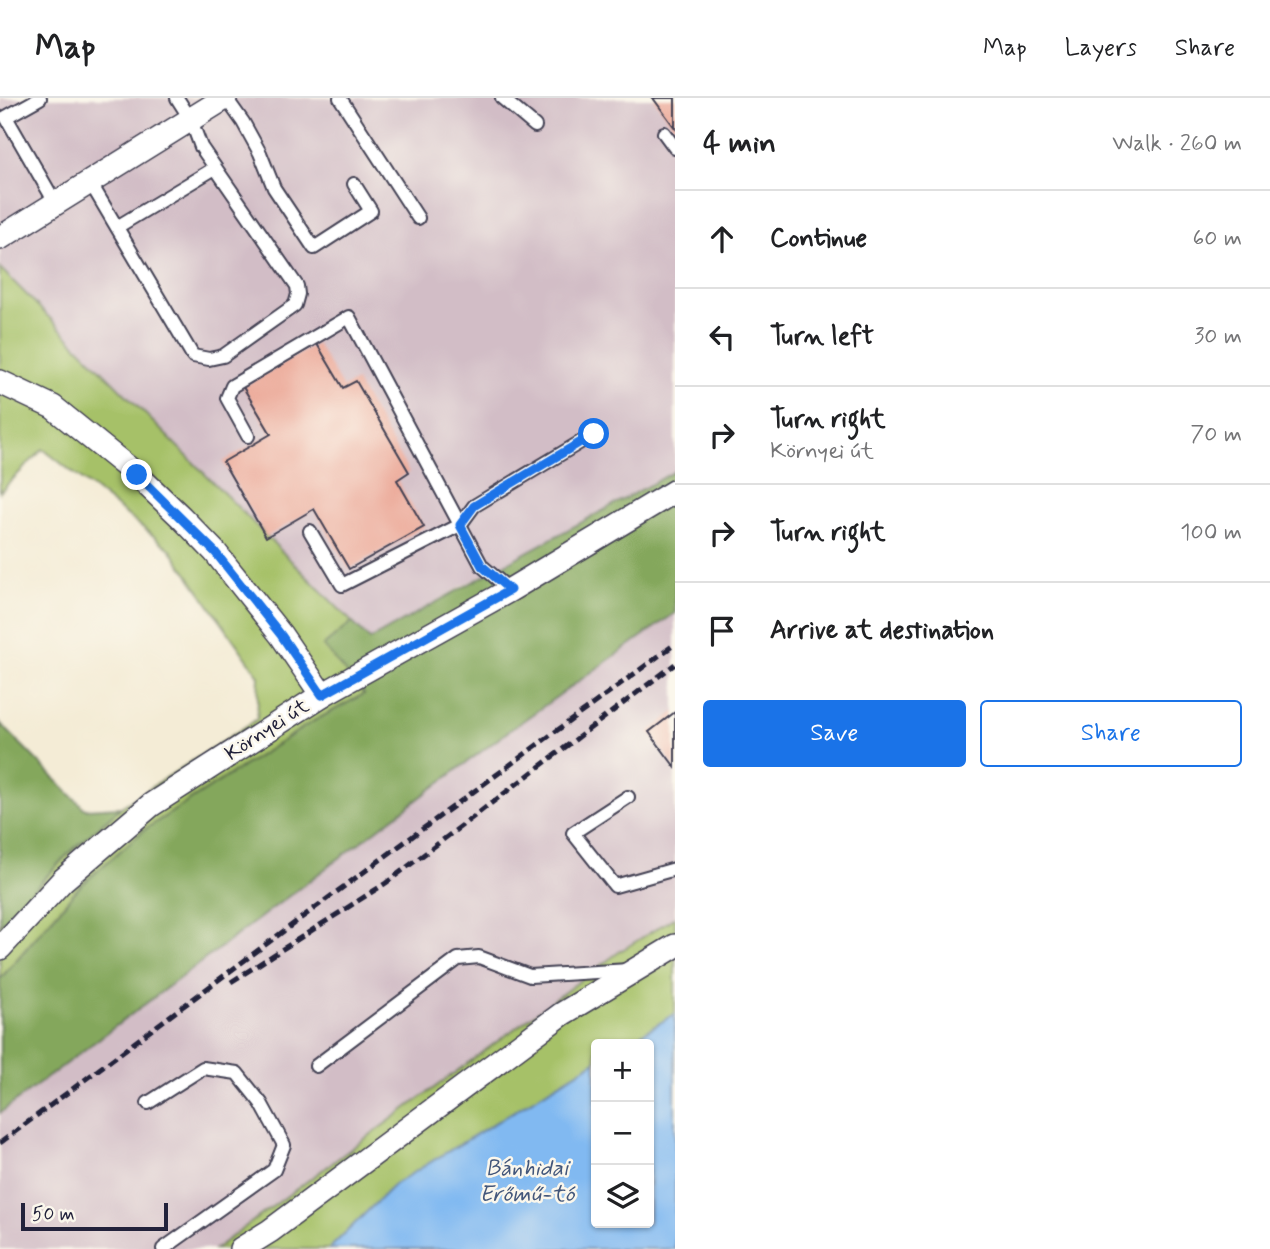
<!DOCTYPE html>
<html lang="en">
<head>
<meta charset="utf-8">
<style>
	:root { --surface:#fff; --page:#f6f6f6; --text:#202124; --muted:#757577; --line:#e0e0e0; --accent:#1a73e8 }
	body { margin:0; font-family:Mynerve,sans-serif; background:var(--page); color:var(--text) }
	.controls { position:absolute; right:21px; bottom:21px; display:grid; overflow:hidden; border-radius:7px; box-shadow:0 2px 5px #0004 }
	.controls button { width:63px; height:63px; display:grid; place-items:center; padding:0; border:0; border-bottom:2px solid var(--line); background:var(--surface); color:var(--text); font:35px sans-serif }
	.scale { position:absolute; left:21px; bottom:18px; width:147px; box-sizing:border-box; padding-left:7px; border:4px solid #22223b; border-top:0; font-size:19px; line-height:24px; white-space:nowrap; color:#22223b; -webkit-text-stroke:5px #fbf7ec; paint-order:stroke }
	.stop { position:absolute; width:21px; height:21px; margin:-16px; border:5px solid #1a73e8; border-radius:50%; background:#fff }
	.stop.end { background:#1a73e8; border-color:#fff; box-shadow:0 2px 7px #0008 }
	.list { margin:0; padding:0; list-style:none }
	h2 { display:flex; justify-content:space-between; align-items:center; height:91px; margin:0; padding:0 28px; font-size:30px }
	h2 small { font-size:23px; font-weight:400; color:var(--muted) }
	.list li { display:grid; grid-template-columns:46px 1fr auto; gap:21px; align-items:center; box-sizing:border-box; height:98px; padding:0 28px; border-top:2px solid var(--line) }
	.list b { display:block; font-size:26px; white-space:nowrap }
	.list p { margin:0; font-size:23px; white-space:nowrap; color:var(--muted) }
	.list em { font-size:23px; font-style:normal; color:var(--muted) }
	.actions { display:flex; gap:14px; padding:21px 28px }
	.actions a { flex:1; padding:16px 0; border:2px solid var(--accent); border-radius:7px; text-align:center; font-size:24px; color:var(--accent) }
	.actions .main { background:var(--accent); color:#fff }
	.icon { flex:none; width:38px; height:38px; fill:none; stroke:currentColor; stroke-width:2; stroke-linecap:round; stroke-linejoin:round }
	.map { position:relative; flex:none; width:675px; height:1151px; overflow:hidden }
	header { display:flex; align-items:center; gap:42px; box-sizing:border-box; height:98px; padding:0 35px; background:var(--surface); border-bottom:2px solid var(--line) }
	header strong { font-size:33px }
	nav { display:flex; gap:38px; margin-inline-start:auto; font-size:24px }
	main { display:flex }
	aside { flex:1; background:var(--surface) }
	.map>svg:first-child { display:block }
</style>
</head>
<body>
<header>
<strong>Map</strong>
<nav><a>Map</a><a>Layers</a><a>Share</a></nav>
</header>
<main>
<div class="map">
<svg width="675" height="1151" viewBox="0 0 675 1151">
	<rect width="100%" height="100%" fill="#fbf7ec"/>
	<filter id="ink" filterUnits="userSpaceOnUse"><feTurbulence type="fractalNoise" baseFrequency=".0143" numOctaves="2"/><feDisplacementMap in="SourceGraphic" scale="14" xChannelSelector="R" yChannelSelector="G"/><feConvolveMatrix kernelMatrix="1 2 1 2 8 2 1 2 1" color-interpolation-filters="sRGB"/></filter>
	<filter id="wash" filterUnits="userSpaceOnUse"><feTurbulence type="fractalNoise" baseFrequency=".00686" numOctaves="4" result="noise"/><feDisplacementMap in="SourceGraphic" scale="28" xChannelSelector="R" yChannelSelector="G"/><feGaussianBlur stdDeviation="1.57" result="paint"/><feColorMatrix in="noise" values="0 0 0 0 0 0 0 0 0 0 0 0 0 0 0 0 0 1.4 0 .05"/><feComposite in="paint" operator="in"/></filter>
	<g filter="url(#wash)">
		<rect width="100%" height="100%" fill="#f4ecd6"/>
		<g fill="#d2bdc6">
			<path d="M0 0H675V373L515 462 463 487 370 542 0 170Z"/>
			<path d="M675 515V819L619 854 215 1151H0V1016L510 632Z"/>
		</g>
		<g fill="#a6c168" stroke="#647252" stroke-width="2">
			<path d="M0 170 352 524 324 548 365 596 312 624 144 732 79 789 0 881V827L67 757 121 709 257 621 259 578 170 451 43 351 0 394Z"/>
			<path d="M675 819V916L625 946H596V963L395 1086 329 1151H215L619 854Z"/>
		</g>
		<g fill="#84a75c" stroke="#53644c" stroke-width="2">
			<path d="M675 373V515L510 632 0 1015V881L79 789 144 732 312 624 364 596 323 548 352 524 370 542C471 483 574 429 675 373Z"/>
			<path d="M0 625 85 711 121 709 67 757 0 827Z"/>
		</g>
		<path fill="#81b9f1" stroke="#526e96" stroke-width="2" d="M675 916V1151H329L395 1086 596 963V1125H649V946H625Z"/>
		<g id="blocks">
			<g fill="#eba695">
				<path d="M653 0H675V30Z"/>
				<path d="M317 246 343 290 356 283 409 374 397 382 424 429 349 471 314 411 266 439 223 364 271 336 243 289Z"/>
				<path d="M675 614V669L649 634Z"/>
			</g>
		</g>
	</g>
	<g filter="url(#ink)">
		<use href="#blocks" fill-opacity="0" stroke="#424052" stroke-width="2"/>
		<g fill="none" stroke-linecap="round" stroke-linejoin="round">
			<g stroke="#424052" stroke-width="16">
				<g id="service">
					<path d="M40 0 6 19 56 106"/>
					<path d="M226 0 243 24 260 55 274 90 314 150 371 113 354 86"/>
					<path d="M340 0 418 120"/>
					<path d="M502 0 535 28"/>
					<path d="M664 35 675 50"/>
					<path d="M90 84 193 258 209 261 223 258 295 207 298 196 297 188 201 49 191 22 177 0"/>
					<path d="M117 129 215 70"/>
					<path d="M248 338 227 300 232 288 349 219 482 468 510 492"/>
					<path d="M310 433 342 487 460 427 474 408 594 336"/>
					<path d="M628 699 573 735 615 788 675 771"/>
					<path d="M316 968 458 861 479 859 530 878 629 872"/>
					<path d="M148 1005 203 970 237 975 261 1005 284 1047 274 1072 163 1151"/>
				</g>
			</g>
			<g stroke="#424052" stroke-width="26">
				<g id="minor">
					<path d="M0 140 225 0"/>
					<path d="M0 284 53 309 137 377 181 419 215 454 281 537 322 597"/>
					<path d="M0 850 63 782 151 707 322 597 510 492 675 393"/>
					<path d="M241 1151 270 1133 562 916 675 848"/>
				</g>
			</g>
			<use href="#service" stroke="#fff" stroke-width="12"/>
			<use href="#minor" stroke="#fff" stroke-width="23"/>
			<g stroke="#22223b" stroke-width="5" stroke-dasharray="10 5" stroke-linecap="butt">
				<path d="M231 884 386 785 675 566"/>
				<path d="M0 1045 316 809 675 546"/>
			</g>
		</g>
	</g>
	<g fill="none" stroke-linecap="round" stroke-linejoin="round" filter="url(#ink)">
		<path stroke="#1a73e8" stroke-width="9" d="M137 377 215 454 281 537 322 597 510 492 482 468 460 427 474 408 594 336"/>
	</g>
	<g text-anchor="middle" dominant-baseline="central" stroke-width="5" stroke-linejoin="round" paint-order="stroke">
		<g font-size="21" fill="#22223b" stroke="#fbf7ec">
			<text transform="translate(267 632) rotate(-33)">Környei út</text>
		</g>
		<g font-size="23" font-style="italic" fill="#43577b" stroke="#fbf7ec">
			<text x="527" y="1071">Bánhidai<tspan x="527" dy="26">Erőmű-tó</tspan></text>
		</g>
	</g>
</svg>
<div class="controls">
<button>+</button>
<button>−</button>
<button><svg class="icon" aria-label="layers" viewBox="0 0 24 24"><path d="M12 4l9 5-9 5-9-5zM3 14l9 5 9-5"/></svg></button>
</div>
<div class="scale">50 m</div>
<div class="stop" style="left:594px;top:336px"></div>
<div class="stop end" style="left:137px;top:377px"></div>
</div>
<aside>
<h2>4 min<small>Walk · 260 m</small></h2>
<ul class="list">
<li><svg class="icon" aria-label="ahead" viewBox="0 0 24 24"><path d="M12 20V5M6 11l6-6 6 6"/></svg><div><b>Continue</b></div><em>60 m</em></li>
<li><svg class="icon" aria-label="left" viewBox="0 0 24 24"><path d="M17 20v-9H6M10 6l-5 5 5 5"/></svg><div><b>Turn left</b></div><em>30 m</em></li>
<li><svg class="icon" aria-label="right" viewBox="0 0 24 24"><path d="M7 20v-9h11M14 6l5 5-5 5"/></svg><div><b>Turn right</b><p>Környei út</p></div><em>70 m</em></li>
<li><svg class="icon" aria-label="right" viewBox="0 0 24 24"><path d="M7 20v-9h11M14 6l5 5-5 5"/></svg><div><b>Turn right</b></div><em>100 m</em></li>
<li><svg class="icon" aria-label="arrive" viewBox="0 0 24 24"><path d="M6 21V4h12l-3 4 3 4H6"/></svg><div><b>Arrive at destination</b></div></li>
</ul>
<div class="actions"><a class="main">Save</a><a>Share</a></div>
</aside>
</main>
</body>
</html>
